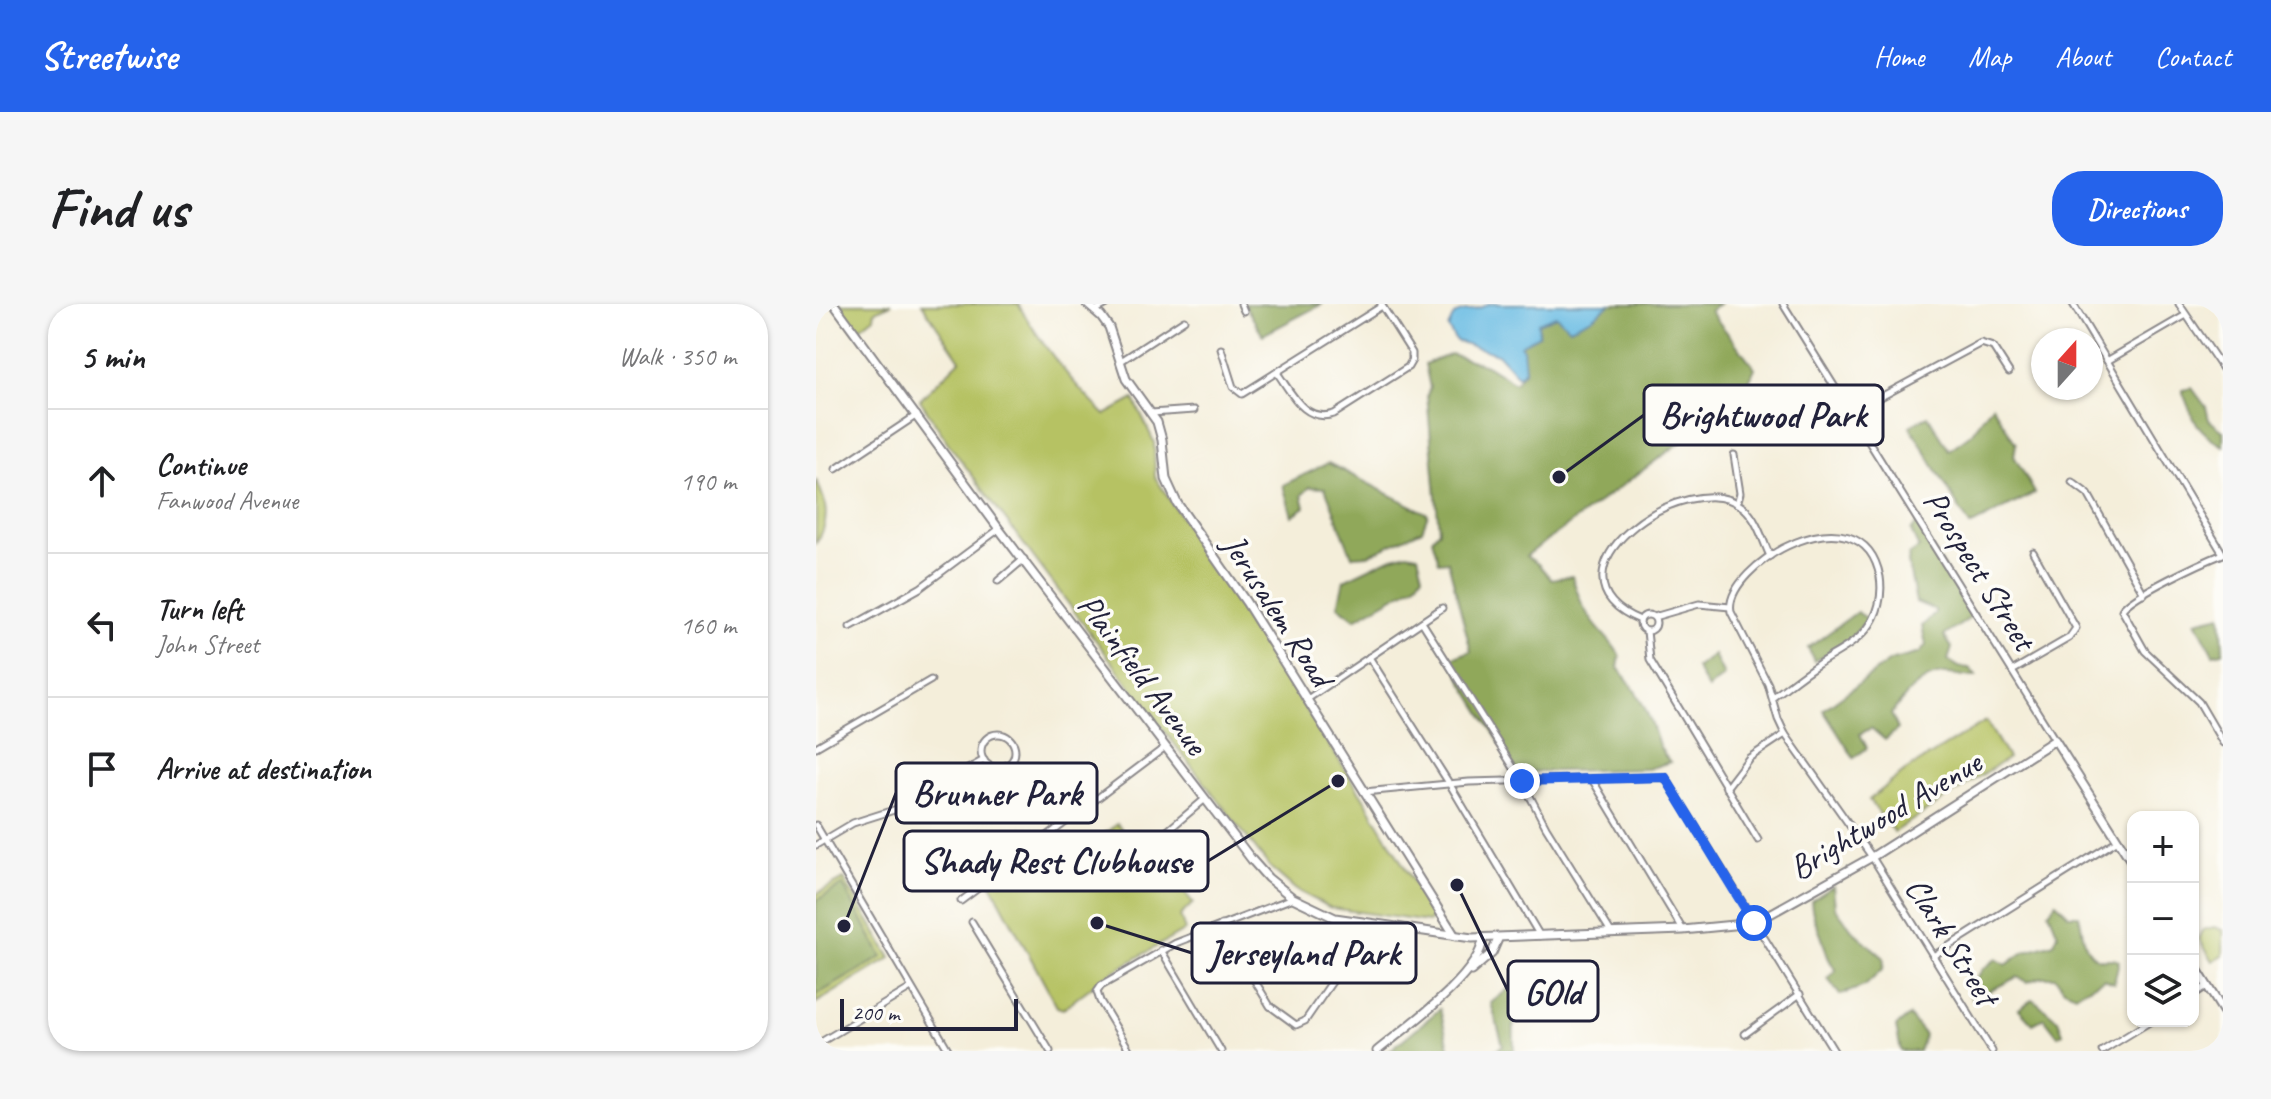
<!DOCTYPE html>
<html lang="en">
<head>
<meta charset="utf-8">
<style>
	:root { --surface:#fff; --page:#f6f6f6; --text:#202124; --muted:#757577; --line:#e0e0e0; --accent:#2563eb }
	body { margin:0; font-family:Caveat,sans-serif; background:var(--page); color:var(--text) }
	.controls { position:absolute; right:24px; bottom:24px; display:grid; overflow:hidden; border-radius:16px; box-shadow:0 2px 6px #0004 }
	.controls button { width:72px; height:72px; display:grid; place-items:center; padding:0; border:0; border-bottom:2px solid var(--line); background:var(--surface); color:var(--text); font:40px sans-serif }
	.compass { position:absolute; left:1215px; top:24px; width:72px; height:72px; border-radius:50%; background:var(--surface); box-shadow:0 2px 6px #0004; rotate:21deg }
	.scale { position:absolute; left:24px; bottom:20px; width:178px; box-sizing:border-box; padding-left:8px; border:4px solid #22223b; border-top:0; font-size:22px; line-height:28px; white-space:nowrap; color:#22223b; -webkit-text-stroke:6px #fdfcf7; paint-order:stroke }
	.stop { position:absolute; width:24px; height:24px; margin:-18px; border:6px solid #2563eb; border-radius:50%; background:#fff }
	.stop.end { background:#2563eb; border-color:#fff; box-shadow:0 2px 8px #0008 }
	.list { margin:0; padding:0; list-style:none }
	h2 { display:flex; justify-content:space-between; align-items:center; height:104px; margin:0; padding:0 32px; font-size:34px }
	h2 small { font-size:26px; font-weight:400; color:var(--muted) }
	.list li { display:grid; grid-template-columns:52px 1fr auto; gap:24px; align-items:center; box-sizing:border-box; height:144px; padding:0 32px; border-top:2px solid var(--line) }
	.list b { display:block; font-size:30px; white-space:nowrap }
	.list p { margin:0; font-size:26px; white-space:nowrap; color:var(--muted) }
	.list em { font-size:26px; font-style:normal; color:var(--muted) }
	.icon { flex:none; width:44px; height:44px; fill:none; stroke:currentColor; stroke-width:2; stroke-linecap:round; stroke-linejoin:round }
	.map { position:relative; flex:none; width:1407px; height:747px; overflow:hidden; border-radius:32px }
	header { display:flex; align-items:center; gap:48px; box-sizing:border-box; height:112px; padding:0 40px; background:var(--accent); color:#fff }
	header strong { font-size:38px }
	nav { display:flex; gap:44px; margin-inline-start:auto; font-size:28px }
	.intro { display:flex; align-items:center; justify-content:space-between; box-sizing:border-box; height:192px; padding:0 48px }
	h1 { margin:0; font-size:56px }
	.button { padding:20px 36px; border-radius:32px; background:var(--accent); color:#fff; font-size:28px; font-weight:700 }
	main { display:flex; gap:48px; padding:0 48px }
	aside { flex:1; background:var(--surface); border-radius:32px; box-shadow:0 2px 6px #0004 }
	.map>svg:first-child { display:block }
</style>
</head>
<body>
<header>
<strong>Streetwise</strong>
<nav><a>Home</a><a>Map</a><a>About</a><a>Contact</a></nav>
</header>
<div class="intro"><h1>Find us</h1><a class="button">Directions</a></div>
<main>
<aside>
<h2>5 min<small>Walk · 350 m</small></h2>
<ul class="list">
<li><svg class="icon" aria-label="ahead" viewBox="0 0 24 24"><path d="M12 20V5M6 11l6-6 6 6"/></svg><div><b>Continue</b><p>Fanwood Avenue</p></div><em>190 m</em></li>
<li><svg class="icon" aria-label="left" viewBox="0 0 24 24"><path d="M17 20v-9H6M10 6l-5 5 5 5"/></svg><div><b>Turn left</b><p>John Street</p></div><em>160 m</em></li>
<li><svg class="icon" aria-label="arrive" viewBox="0 0 24 24"><path d="M6 21V4h12l-3 4 3 4H6"/></svg><div><b>Arrive at destination</b></div></li>
</ul>
</aside>
<div class="map">
<svg width="1407" height="747" viewBox="0 0 1407 747">
	<rect width="100%" height="100%" fill="#fdfcf7"/>
	<filter id="ink" filterUnits="userSpaceOnUse"><feTurbulence type="fractalNoise" baseFrequency=".0125" numOctaves="2"/><feDisplacementMap in="SourceGraphic" scale="16" xChannelSelector="R" yChannelSelector="G"/><feConvolveMatrix kernelMatrix="1 2 1 2 8 2 1 2 1" color-interpolation-filters="sRGB"/></filter>
	<filter id="wash" filterUnits="userSpaceOnUse"><feTurbulence type="fractalNoise" baseFrequency=".006" numOctaves="4" result="noise"/><feDisplacementMap in="SourceGraphic" scale="32" xChannelSelector="R" yChannelSelector="G"/><feGaussianBlur stdDeviation="1.8" result="paint"/><feColorMatrix in="noise" values="0 0 0 0 0 0 0 0 0 0 0 0 0 0 0 0 0 1.4 0 .05"/><feComposite in="paint" operator="in"/></filter>
	<g filter="url(#wash)">
		<rect width="100%" height="100%" fill="#f4eeda"/>
		<g fill="#b6c264" stroke="#6c7250" stroke-width="2">
			<path d="M18 0H75L59 7 58 13 39 28Z"/>
			<path d="M106 0H202C226 41 255 78 289 111L318 95 338 138 339 173 547 493 618 613 612 618 515 604 480 586 454 563 332 406 132 139 104 96 144 56Z"/>
			<path d="M0 176C11 198 15 218 0 239Z"/>
			<path d="M1170 417 1192 454 1078 528 1053 496 1089 467Z"/>
			<path d="M301 520 321 545 315 550 339 582 354 570 377 599 364 612 369 626 288 673 247 705 241 703 175 580 210 554 228 576Z"/>
			<path d="M28 575 75 654 0 699V590Z"/>
			<path d="M1398 623 1407 626V651L1397 657 1383 635 1387 626Z"/>
		</g>
		<g fill="#90a85a" stroke="#59654a" stroke-width="2">
			<path d="M428 0H506L447 31Z"/>
			<path d="M794 0H903L894 7 939 64 925 94 710 252 722 260 735 275 756 272C761 287 765 302 775 315 785 330 795 336 804 352L802 364C816 380 827 398 835 418 841 434 842 445 854 458L832 465 702 468 647 379 636 354 655 347 632 257 623 258 616 235 623 226 611 91 614 84 609 60 635 50 670 61 699 79 709 66 704 41 723 31 722 19 740 12 774 15Z"/>
			<path d="M1376 84 1390 103 1393 116 1407 127V142C1379 125 1377 115 1366 86Z"/>
			<path d="M1176 101 1200 140 1198 152 1219 189 1154 222 1094 122 1112 112 1133 146 1155 130Z"/>
			<path d="M512 159 612 210 606 226 552 251 536 252 509 184 494 183 486 191 489 203 476 212 467 181Z"/>
			<path d="M1101 219 1157 312 1128 332 1136 344 1132 356 1143 363 1153 364 1160 372C1146 374 1138 369 1127 370 1104 372 1088 393 1075 410L1082 425 1069 436 1055 424 1044 430 1051 444 1038 454 1007 406 1074 357 1104 349 1110 341 1106 322 1119 310V306L1100 298 1092 259 1093 251 1103 244 1095 227Z"/>
			<path d="M591 249 602 251 607 271 599 281 539 315 522 302 528 276 574 254Z"/>
			<path d="M1041 308 1052 315 1031 338 998 357 992 344Z"/>
			<path d="M1405 311 1407 348 1397 350 1380 317Z"/>
			<path d="M898 351 908 372 892 385 880 364Z"/>
			<path d="M27 581 66 653 0 691V597Z"/>
			<path d="M1017 582 1019 603 1037 627 1068 654 1067 665 1049 682 1024 691 1012 675 1020 666C1009 653 1010 642 1004 629 999 616 996 611 995 597Z"/>
			<path d="M1240 598 1253 611H1263C1267 624 1266 652 1285 655 1292 656 1295 653 1303 657L1298 679 1288 675 1260 690 1248 685 1239 673H1226L1211 678 1201 673 1157 695 1152 688 1167 665 1180 655 1190 661 1208 648 1238 639 1242 630 1233 608Z"/>
			<path d="M697 681 698 747H678L687 741 675 699Z"/>
			<path d="M1217 695 1242 716 1247 729 1242 732 1228 714 1217 720 1203 705Z"/>
			<path d="M624 705 634 747H573Z"/>
			<path d="M1093 712 1109 731 1103 747H1085L1080 723Z"/>
		</g>
		<path fill="#67bbe3" stroke="#446e8f" stroke-width="2" d="M672 0H794L774 15 754 24 740 12 722 19 723 31 704 41 707 45 709 66 702 72 682 50 640 37 632 24 638 11C650 5 662 7 672 0Z"/>
	</g>
	<g filter="url(#ink)">
		<g fill="none" stroke-linecap="round" stroke-linejoin="round">
			<g stroke="#8b888a" stroke-width="9">
				<g id="street">
					<path d="M425 0 428 7"/>
					<path d="M967 0 1239 436"/>
					<path d="M1257 0 1407 250C1387 258 1315 291 1306 306L1329 347 1383 398 1407 439"/>
					<path d="M1363 0 1407 65"/>
					<path d="M280 6 291 0"/>
					<path d="M405 45 417 83 426 90 566 2"/>
					<path d="M305 57 368 16"/>
					<path d="M1291 57 1370 11"/>
					<path d="M462 70C476 90 489 119 518 110L592 63 596 56V49L565 0"/>
					<path d="M335 109 378 106"/>
					<path d="M1035 109 1165 39 1177 43 1193 68"/>
					<path d="M918 151 924 189 921 200"/>
					<path d="M20 165 101 111"/>
					<path d="M1256 178 1272 190 1328 290"/>
					<path d="M182 277 208 255"/>
					<circle cx="832" cy="319" r="8"/>
					<path d="M838 313 883 300 914 303"/>
					<path d="M824 316C716 271 872 157 928 204 941 215 947 237 954 252"/>
					<path d="M606 318 706 477 730 523 795 628"/>
					<path d="M34 323 104 284 183 225"/>
					<path d="M831 327 834 356 942 536"/>
					<path d="M553 353 633 479 724 632"/>
					<path d="M1196 367 1253 334 1260 324 1217 248"/>
					<path d="M956 394C971 383 985 371 1001 361 1017 350 1038 341 1051 325 1062 311 1067 292 1064 273 1046 180 906 262 915 308L952 380 962 415 969 430 1056 553 1176 747"/>
					<path d="M490 396 626 304"/>
					<circle cx="182" cy="447" r="17"/>
					<path d="M0 443 115 376"/>
					<path d="M777 477 867 626"/>
					<path d="M910 484 933 454 969 430"/>
					<path d="M548 488 653 478 849 473 1018 747"/>
					<path d="M0 521 133 747"/>
					<path d="M0 541 37 519 81 505 168 456"/>
					<path d="M323 551 389 495"/>
					<path d="M145 597 348 444"/>
					<path d="M156 618 234 747"/>
					<path d="M405 621 454 702 480 721 489 717 522 669 534 617"/>
					<path d="M345 646 405 747"/>
					<path d="M1117 652 1302 536"/>
					<path d="M1377 691 1391 682"/>
					<path d="M929 730 984 690"/>
					<path d="M0 741 95 684"/>
					<path d="M314 747 284 697 281 688 285 682 360 639 477 594"/>
					<path d="M1286 747 1335 717"/>
				</g>
			</g>
			<g stroke="#8b888a" stroke-width="11">
				<g id="secondary">
					<path d="M18 0 183 225 436 556 452 574 477 594 519 614 656 634 867 626 938 619 1056 553 1239 436 1317 560"/>
					<path d="M271 0 285 12 293 23 310 75 341 118 346 136 350 175 361 199 430 298 639 632"/>
					<path d="M1377 659 1407 707"/>
					<path d="M655 667 676 649 682 635"/>
					<path d="M561 747C589 724 665 671 667 634"/>
				</g>
			</g>
			<use href="#street" stroke="#fff" stroke-width="5"/>
			<use href="#secondary" stroke="#fff" stroke-width="7"/>
		</g>
	</g>
	<g fill="none" stroke-linecap="round" stroke-linejoin="round" filter="url(#ink)">
		<path stroke="#2563eb" stroke-width="10" d="M706 477 849 473 938 619"/>
	</g>
	<g text-anchor="middle" dominant-baseline="central" stroke-width="7" stroke-linejoin="round" paint-order="stroke">
		<g font-size="34" fill="#22223b" stroke="#fdfcf7">
			<text transform="translate(1164 266) rotate(58)">Prospect Street</text>
			<text transform="translate(462 306) rotate(57)">Jerusalem Road</text>
			<text transform="translate(327 370) rotate(53)">Plainfield Avenue</text>
			<text transform="translate(1069 511) rotate(-31)">Brightwood Avenue</text>
			<text transform="translate(1136 637) rotate(58)">Clark Street</text>
		</g>
	</g>
	<path fill="none" stroke="#22223b" stroke-width="3" d="M743 173L828 111M28 622L80 489M522 477L392 557M281 619L376 649M641 581L692 687"/>
	<g fill="#22223b" stroke="#fdfcf7" stroke-width="3">
		<circle cx="743" cy="173" r="8"/>
		<circle cx="28" cy="622" r="8"/>
		<circle cx="522" cy="477" r="8"/>
		<circle cx="281" cy="619" r="8"/>
		<circle cx="641" cy="581" r="8"/>
	</g>
	<g fill="#fdfcf7" stroke="#22223b" stroke-width="3">
		<rect x="828" y="81" width="239" height="60" rx="8"/>
		<rect x="80" y="459" width="201" height="60" rx="8"/>
		<rect x="88" y="527" width="304" height="60" rx="8"/>
		<rect x="376" y="619" width="224" height="60" rx="8"/>
		<rect x="692" y="657" width="90" height="60" rx="8"/>
	</g>
	<g font-size="36" text-anchor="middle" font-weight="bold" fill="#22223b">
		<text x="947" y="123">Brightwood Park</text>
		<text x="181" y="501">Brunner Park</text>
		<text x="240" y="569">Shady Rest Clubhouse</text>
		<text x="488" y="661">Jerseyland Park</text>
		<text x="737" y="700">GOld</text>
	</g>
</svg>
<div class="controls">
<button>+</button>
<button>−</button>
<button><svg class="icon" aria-label="layers" viewBox="0 0 24 24"><path d="M12 4l9 5-9 5-9-5zM3 14l9 5 9-5"/></svg></button>
</div>
<svg class="compass" viewBox="-18 -18 36 36"><path d="M0-13l5 13h-10z" fill="#e53935"/><path d="M0 13l5-13h-10z" fill="#757577"/></svg>
<div class="scale">200 m</div>
<div class="stop" style="left:938px;top:619px"></div>
<div class="stop end" style="left:706px;top:477px"></div>
</div>
</main>
</body>
</html>
